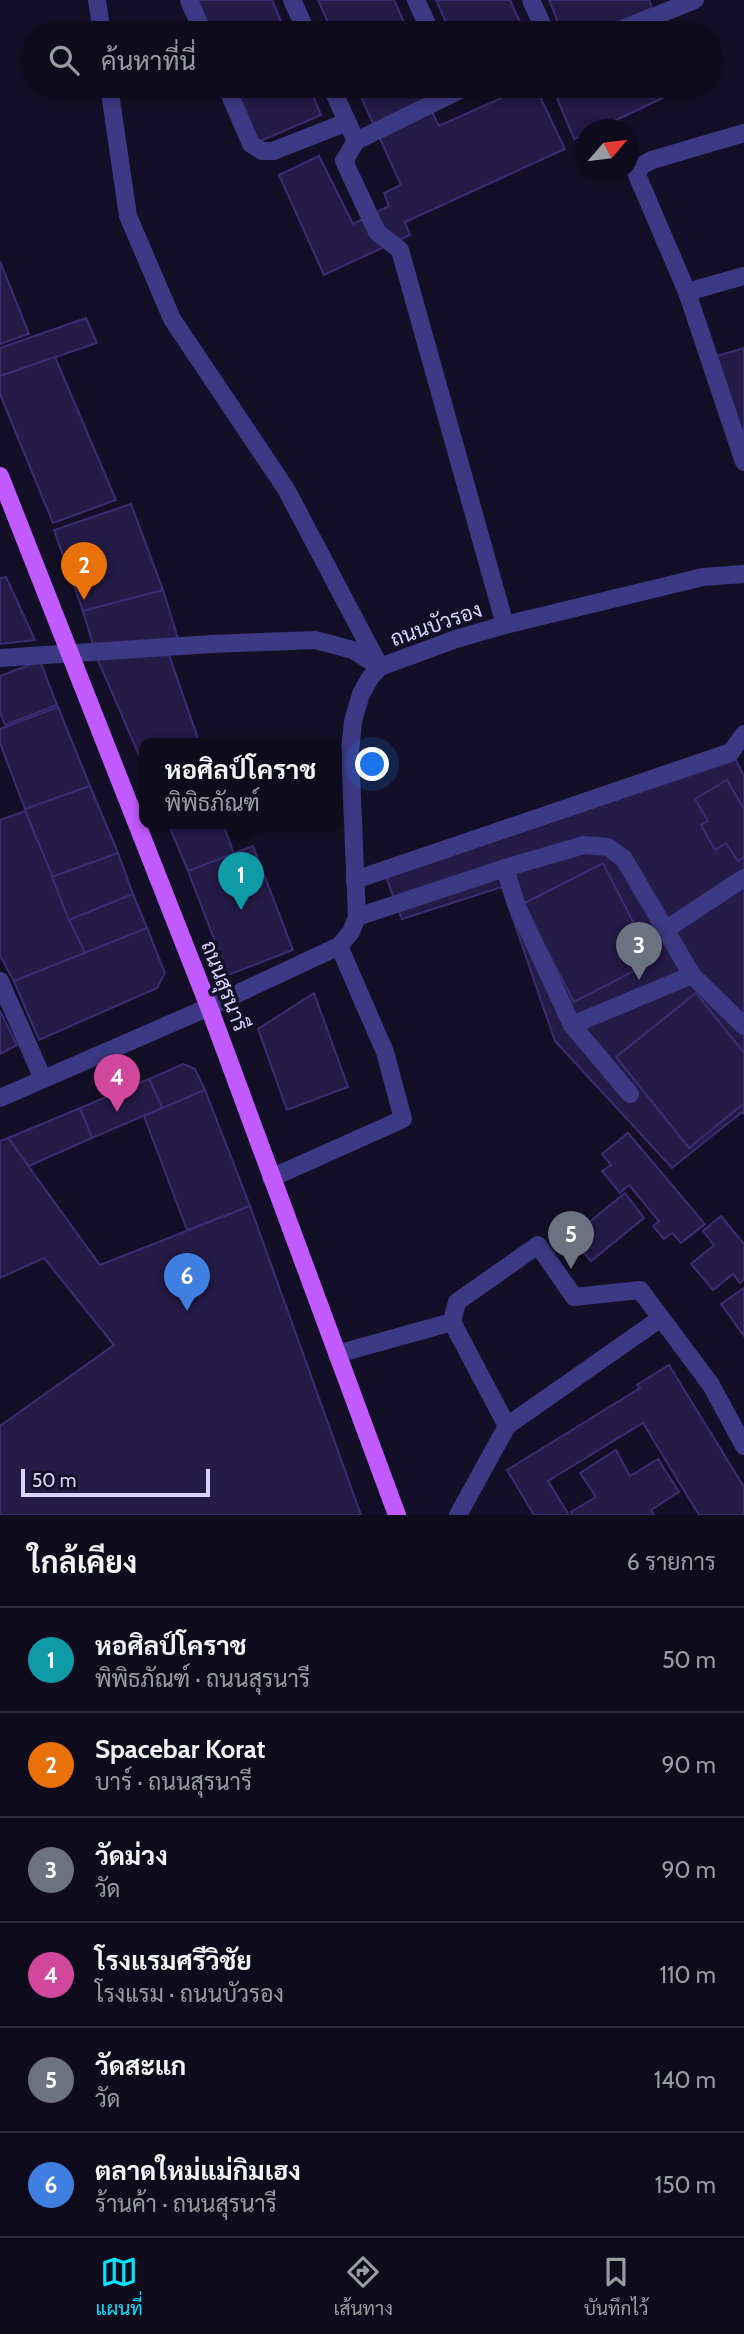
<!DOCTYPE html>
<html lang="th">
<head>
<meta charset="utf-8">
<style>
	:root { --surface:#0e0b1c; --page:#171425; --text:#f1f3f6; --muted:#9b9ba3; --line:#2e2b3b; --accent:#00e5ff }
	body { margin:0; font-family:Cabin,Sarabun,sans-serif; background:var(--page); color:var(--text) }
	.compass { position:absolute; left:576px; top:119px; width:63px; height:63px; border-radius:50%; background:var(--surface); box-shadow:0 4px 10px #0003; rotate:62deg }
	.scale { position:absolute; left:21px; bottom:18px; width:189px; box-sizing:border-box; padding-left:7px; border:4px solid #d9d4ff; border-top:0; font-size:19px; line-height:24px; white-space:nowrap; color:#d9d4ff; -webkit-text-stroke:5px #130f26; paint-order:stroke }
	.you { position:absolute; left:373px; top:765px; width:24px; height:24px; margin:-18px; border:5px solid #fff; border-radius:50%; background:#1a73e8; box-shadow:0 0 0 10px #1a73e833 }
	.badge { display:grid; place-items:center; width:46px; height:46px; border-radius:50%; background:var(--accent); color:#fff; font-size:23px; font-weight:700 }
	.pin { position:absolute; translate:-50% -58px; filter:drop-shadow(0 2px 4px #0008) }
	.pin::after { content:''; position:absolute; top:37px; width:24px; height:21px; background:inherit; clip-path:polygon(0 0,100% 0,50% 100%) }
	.popup { position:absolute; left:139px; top:738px; width:203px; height:91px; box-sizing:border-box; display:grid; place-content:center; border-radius:14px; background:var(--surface); filter:drop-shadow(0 2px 5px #0005); font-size:23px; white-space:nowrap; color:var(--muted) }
	.popup b { font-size:26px; color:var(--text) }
	.popup::after { content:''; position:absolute; left:50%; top:100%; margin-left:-14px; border:14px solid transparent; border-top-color:var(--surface) }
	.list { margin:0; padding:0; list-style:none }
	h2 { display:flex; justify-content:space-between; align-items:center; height:91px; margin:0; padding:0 28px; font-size:30px }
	h2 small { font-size:23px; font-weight:400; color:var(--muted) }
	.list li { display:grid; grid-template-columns:46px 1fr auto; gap:21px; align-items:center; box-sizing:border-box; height:105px; padding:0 28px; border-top:2px solid var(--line) }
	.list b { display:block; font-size:26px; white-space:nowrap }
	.list p { margin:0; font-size:23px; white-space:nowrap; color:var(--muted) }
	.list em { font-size:23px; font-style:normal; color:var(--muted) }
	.icon { flex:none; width:38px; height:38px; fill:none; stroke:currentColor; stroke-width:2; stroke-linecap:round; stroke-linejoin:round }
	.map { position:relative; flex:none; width:744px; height:1515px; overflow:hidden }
	.search { position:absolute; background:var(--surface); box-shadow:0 4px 10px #0003; left:21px; right:21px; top:21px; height:77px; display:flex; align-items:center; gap:18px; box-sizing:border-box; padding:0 24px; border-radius:38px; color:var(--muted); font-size:26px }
	.sheet { height:721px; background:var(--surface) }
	nav { display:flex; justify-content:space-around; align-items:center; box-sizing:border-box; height:98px; border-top:2px solid var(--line); background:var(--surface); font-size:19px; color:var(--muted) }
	nav a { display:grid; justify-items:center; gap:4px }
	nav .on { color:var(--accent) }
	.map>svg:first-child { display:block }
</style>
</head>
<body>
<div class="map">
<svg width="744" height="1515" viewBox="0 0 744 1515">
	<rect width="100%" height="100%" fill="#130f26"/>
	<g fill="#241b47" stroke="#3b2d73" stroke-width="2">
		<path d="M194 0H272L286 33H209Z"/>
		<path d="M318 0H394L409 33H333Z"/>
		<path d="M436 0H510L523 28 512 33H451Z"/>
		<path d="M549 0H649L652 8 592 33H562Z"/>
		<path d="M231 86H309L321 115 256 143Z"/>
		<path d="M356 86H419L439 126 528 86H535L565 149 405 222 410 235 324 275 279 175 319 156 353 224 389 206 384 193 401 185Z"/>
		<path d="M552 86H663L667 96 595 130H586V134L574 139Z"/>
		<path d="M0 261 29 334 0 344Z"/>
		<path d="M86 318 97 343 0 376V348Z"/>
		<path d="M744 348V439L717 356Z"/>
		<path d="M55 357 116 500 53 523 0 394V376Z"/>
		<path d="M131 504 163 590 83 611 54 530Z"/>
		<path d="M6 577 35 640 0 644V578Z"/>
		<path d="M163 590 179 642 94 648 83 611Z"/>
		<path d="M168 652 200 744H145V769L97 658Z"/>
		<path d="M40 661 57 705 5 725 0 712V676Z"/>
		<path d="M58 707 90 786 25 809 0 743V729Z"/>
		<path d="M736 760 744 776V1114L742 1112 672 1168 555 1041 502 887 402 919 386 877Z"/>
		<path d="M727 780 744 809V857L738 861 726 843 715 850 701 825 708 821 695 799Z"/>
		<path d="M90 786 118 853 52 877 25 809Z"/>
		<path d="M25 811 85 953 14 981 0 956V820Z"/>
		<path d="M183 824H223L234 854 188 871 170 828Z"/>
		<path d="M253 846 293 950 228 975 188 871Z"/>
		<path d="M118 853 133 894 69 920 52 877Z"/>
		<path d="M603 863 653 961 574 1002 523 904Z"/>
		<path d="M133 894 147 928 85 953 69 920Z"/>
		<path d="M147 928 165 973 157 988 39 1040 14 981Z"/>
		<path d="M314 993 348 1087 287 1110 258 1029Z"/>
		<path d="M696 993 744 1053V1103L689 1148 616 1057Z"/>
		<path d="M0 1011 17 1045 0 1054Z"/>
		<path d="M183 1064 195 1069 205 1090 162 1108 149 1079Z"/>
		<path d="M149 1079 162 1108 92 1138 80 1108Z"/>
		<path d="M205 1090 250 1206 187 1230 144 1116Z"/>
		<path d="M80 1108 92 1138 29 1166 8 1138Z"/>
		<path d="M628 1133 705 1224 681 1243 672 1233 664 1239 653 1226 659 1221 629 1185 620 1193 602 1171 611 1165 602 1154Z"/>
		<path d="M8 1138 100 1265 250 1206 361 1515H0V1426L114 1345 44 1258 0 1278V1141Z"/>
		<path d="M625 1193 644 1218 591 1261 571 1237Z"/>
		<path d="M721 1216 744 1244V1279L740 1283 733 1274 713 1290 691 1264 714 1245 703 1231Z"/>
		<path d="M744 1288V1336L721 1304Z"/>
		<path d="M669 1365 744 1487V1515H699L643 1423 548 1481 569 1515H534L507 1470 640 1388 637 1385Z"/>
		<path d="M616 1450 630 1476 658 1459 679 1492 651 1510 654 1515H572L571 1512 596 1497 580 1473Z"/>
	</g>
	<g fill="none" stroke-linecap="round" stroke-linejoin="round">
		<g stroke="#3d3a85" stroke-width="18">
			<path d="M97 0 102 33"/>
			<path d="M189 0 203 33"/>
			<path d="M292 0 307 33"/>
			<path d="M416 0 431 33"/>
			<path d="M531 0 545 31"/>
			<path d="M613 33 695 0"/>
			<path d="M109 86 128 216 172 319 286 489 380 667"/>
			<path d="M226 86 251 144 262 151H273L347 122"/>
			<path d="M331 86 356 141 458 91 455 86"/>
			<path d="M744 133 652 160 641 166 637 175 687 292 744 462"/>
			<path d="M356 141 344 161 377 232 400 250 505 625"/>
			<path d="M687 292 744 276"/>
			<path d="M0 658 212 644 315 640 353 650 378 666"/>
			<path d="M505 868 516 904 572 1025 630 1094"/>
			<path d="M355 880 731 752 744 734"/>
			<path d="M357 917 505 868 584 845 608 847 624 859 692 975 744 1026"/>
			<path d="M665 930 744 878"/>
			<path d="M0 981 43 1079"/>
			<path d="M572 1025 692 975"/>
			<path d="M0 1098 209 1007 339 946 351 932 357 917 350 751 353 721 361 694 370 678 380 667 456 639 505 625 703 577 744 574"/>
			<path d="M271 1178 403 1119 385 1052 339 946"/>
			<path d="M452 1322 457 1302 538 1245 574 1297 640 1290 661 1318"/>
			<path d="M337 1354 452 1322 507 1426 661 1318 711 1385 744 1446"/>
			<path d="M458 1515 507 1426"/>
		</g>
		<path stroke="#c25bff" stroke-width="18" d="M0 476 209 1007 397 1515"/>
	</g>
	<g text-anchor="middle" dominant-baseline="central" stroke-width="7" stroke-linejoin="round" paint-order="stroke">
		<g font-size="21" fill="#d9d4ff" stroke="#130f26">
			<text transform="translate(436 624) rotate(-19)">ถนนบัวรอง</text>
			<text transform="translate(225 986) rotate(69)">ถนนสุรนารี</text>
		</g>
	</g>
</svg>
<svg class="compass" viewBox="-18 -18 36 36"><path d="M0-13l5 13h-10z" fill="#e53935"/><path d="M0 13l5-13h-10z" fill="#9b9ba3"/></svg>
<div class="scale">50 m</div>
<div class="you"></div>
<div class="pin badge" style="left:241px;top:910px;background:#0f9aa8">1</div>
<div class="popup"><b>หอศิลป์โคราช</b>พิพิธภัณฑ์</div>
<div class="pin badge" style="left:84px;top:600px;background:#e8710a">2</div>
<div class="pin badge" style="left:639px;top:980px;background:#6b7280">3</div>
<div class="pin badge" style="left:117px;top:1112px;background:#d1479c">4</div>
<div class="pin badge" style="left:571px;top:1269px;background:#6b7280">5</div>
<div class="pin badge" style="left:187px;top:1311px;background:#3f7fe0">6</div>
<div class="search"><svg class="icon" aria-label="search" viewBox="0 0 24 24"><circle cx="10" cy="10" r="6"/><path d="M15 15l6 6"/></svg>ค้นหาที่นี่</div>
</div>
<section class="sheet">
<h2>ใกล้เคียง<small>6 รายการ</small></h2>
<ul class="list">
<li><span class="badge" style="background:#0f9aa8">1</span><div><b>หอศิลป์โคราช</b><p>พิพิธภัณฑ์ · ถนนสุรนารี</p></div><em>50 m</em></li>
<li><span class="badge" style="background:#e8710a">2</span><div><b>Spacebar Korat</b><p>บาร์ · ถนนสุรนารี</p></div><em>90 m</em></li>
<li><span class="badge" style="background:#6b7280">3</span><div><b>วัดม่วง</b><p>วัด</p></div><em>90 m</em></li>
<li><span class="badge" style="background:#d1479c">4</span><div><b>โรงแรมศรีวิชัย</b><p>โรงแรม · ถนนบัวรอง</p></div><em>110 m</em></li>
<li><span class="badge" style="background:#6b7280">5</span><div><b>วัดสะแก</b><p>วัด</p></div><em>140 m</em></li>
<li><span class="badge" style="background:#3f7fe0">6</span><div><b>ตลาดใหม่แม่กิมเฮง</b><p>ร้านค้า · ถนนสุรนารี</p></div><em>150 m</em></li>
</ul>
</section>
<nav>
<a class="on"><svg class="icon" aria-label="map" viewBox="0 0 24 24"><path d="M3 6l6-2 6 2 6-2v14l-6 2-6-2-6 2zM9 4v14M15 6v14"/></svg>แผนที่</a>
<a><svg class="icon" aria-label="directions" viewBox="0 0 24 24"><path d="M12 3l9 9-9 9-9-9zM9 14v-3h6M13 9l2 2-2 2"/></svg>เส้นทาง</a>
<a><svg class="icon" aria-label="saved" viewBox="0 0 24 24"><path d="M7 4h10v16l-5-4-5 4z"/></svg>บันทึกไว้</a>
</nav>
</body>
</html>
